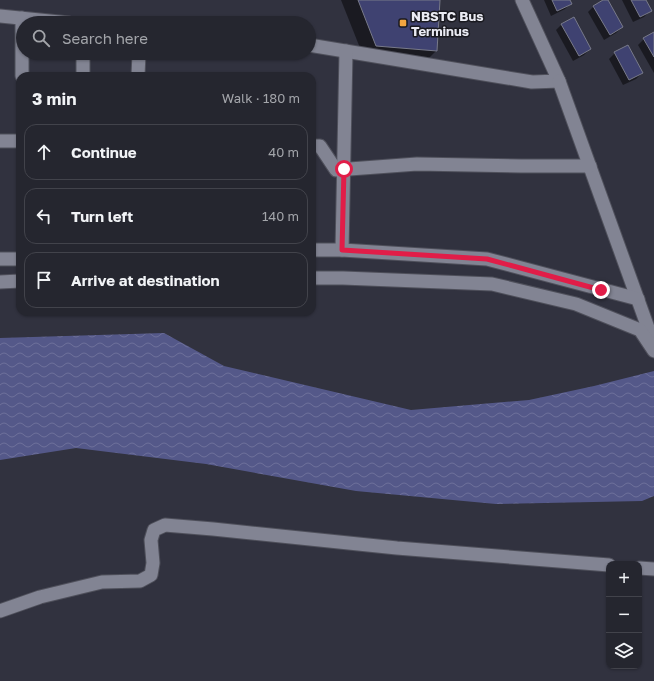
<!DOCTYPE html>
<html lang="en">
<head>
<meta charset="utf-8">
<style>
	:root { --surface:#25262f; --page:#31323b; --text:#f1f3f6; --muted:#a3a5aa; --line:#42434b }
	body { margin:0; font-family:"Golos Text",sans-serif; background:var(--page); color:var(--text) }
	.controls { position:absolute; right:12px; bottom:12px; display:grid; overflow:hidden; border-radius:8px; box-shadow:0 1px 3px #0004 }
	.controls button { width:36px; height:36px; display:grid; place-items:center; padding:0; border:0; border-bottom:1px solid var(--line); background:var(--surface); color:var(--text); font:20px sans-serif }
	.stop { position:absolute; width:12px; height:12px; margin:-9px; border:3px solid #e11d48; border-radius:50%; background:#fff }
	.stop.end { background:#e11d48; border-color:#fff; box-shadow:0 1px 4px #0008 }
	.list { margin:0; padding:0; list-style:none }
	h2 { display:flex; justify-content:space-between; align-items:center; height:52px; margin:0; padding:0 16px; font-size:17px }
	h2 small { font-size:13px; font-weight:400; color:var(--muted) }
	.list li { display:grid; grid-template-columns:26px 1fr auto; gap:12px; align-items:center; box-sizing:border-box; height:56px; margin:0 8px 8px; padding:0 8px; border:1px solid var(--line); border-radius:12px }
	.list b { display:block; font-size:15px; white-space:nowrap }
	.list em { font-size:13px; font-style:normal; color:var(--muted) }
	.icon { flex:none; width:22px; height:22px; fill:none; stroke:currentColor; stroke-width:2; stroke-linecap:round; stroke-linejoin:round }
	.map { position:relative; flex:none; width:654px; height:681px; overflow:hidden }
	.search { position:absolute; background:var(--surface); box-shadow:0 1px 3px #0004; left:16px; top:16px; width:300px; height:44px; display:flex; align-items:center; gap:10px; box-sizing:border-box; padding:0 14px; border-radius:22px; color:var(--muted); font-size:15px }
	.panel { position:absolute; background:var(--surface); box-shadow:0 1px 3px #0004; left:16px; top:72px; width:300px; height:244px; border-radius:12px }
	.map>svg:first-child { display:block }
</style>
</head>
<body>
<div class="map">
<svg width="654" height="681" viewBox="0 0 654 681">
	<defs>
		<pattern id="water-waves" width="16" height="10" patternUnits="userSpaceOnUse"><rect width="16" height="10" fill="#545889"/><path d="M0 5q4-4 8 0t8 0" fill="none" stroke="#6d709a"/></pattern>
	</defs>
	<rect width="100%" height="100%" fill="#31323f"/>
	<path fill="url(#water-waves)" d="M164 333 224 366 411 410 529 400 594 386 654 371V496L642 501 496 504 356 491 206 464 76 448 0 460V338Z"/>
	<g fill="#0007">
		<path d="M341 0H439L436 51 424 63 364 58Z"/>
		<path d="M544 0H569L571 3 565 9 551 16Z"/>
		<path d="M605 0H607L622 27 616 33 604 40 588 12 594 6Z"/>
		<path d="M622 0H645L650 11 644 17 633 22Z"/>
		<path d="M562 24 590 49 584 55 573 61 556 30Z"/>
		<path d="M654 33V73L638 45 644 39Z"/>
		<path d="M615 53 642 73 636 79 623 85 609 59Z"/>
	</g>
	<g fill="#3f4271" stroke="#787a89">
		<path d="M358 0H440L437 51 376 46Z"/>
		<path d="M552 0H570L572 4 557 11Z"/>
		<path d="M603 0H608L623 27 610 35 593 6Z"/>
		<path d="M631 0H646L652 11 640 17Z"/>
		<path d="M574 17 591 49 579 56 561 24Z"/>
		<path d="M654 32V57L643 38Z"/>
		<path d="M628 45 643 73 629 80 614 52Z"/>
	</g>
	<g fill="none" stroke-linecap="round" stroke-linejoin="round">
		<g stroke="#4f505b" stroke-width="15">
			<g id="street">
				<path d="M0 16 69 23"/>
				<path d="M22 18V76"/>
				<path d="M309 45 532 82 559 81 522 0"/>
				<path d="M83 53V76"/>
				<path d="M138 76 139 53"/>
				<path d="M559 81 651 336"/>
				<path d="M0 141H20"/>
				<path d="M312 146H320L336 170 417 164 521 166H590"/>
				<path d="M312 250H342L487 259 638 299"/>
				<path d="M342 250 346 51"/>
				<path d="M0 259H20"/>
				<path d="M312 278H343L492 284 576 304 640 330 654 351"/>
				<path d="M0 282 20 281"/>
				<path d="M639 568 654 569"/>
				<path d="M0 611 40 597 102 582 140 581 151 575 153 563 151 540 154 530 165 525 213 529 397 548 609 565"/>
			</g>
		</g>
		<use href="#street" stroke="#828493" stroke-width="13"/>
	</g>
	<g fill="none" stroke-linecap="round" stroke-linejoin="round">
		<path stroke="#e11d48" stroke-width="5" d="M344 169 342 250 487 259 601 290"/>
	</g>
	<rect fill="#f2a541" stroke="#1a1a20" stroke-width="1.5" x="399" y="19" width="8" height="8" rx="2"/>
	<g text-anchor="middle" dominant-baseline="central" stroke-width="3" stroke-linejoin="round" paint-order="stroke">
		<g font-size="13" font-weight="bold" fill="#eaebf3" stroke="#1a1a20" text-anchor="start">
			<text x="411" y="16">NBSTC Bus<tspan x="411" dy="15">Terminus</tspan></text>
		</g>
	</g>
</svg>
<div class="controls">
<button>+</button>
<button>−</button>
<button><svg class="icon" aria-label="layers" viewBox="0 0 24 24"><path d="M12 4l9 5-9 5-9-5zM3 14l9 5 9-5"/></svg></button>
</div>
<div class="stop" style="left:344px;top:169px"></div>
<div class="stop end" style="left:601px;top:290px"></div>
<div class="search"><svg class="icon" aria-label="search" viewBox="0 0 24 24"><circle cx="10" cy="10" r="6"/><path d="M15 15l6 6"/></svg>Search here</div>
<section class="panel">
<h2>3 min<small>Walk · 180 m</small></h2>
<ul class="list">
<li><svg class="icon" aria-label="ahead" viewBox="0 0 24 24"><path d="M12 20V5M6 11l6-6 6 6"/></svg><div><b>Continue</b></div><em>40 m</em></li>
<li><svg class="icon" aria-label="left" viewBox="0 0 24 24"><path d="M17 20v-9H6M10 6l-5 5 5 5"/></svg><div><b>Turn left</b></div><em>140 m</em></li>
<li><svg class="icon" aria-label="arrive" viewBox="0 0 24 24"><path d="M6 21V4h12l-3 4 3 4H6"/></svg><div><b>Arrive at destination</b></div></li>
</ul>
</section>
</div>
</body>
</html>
